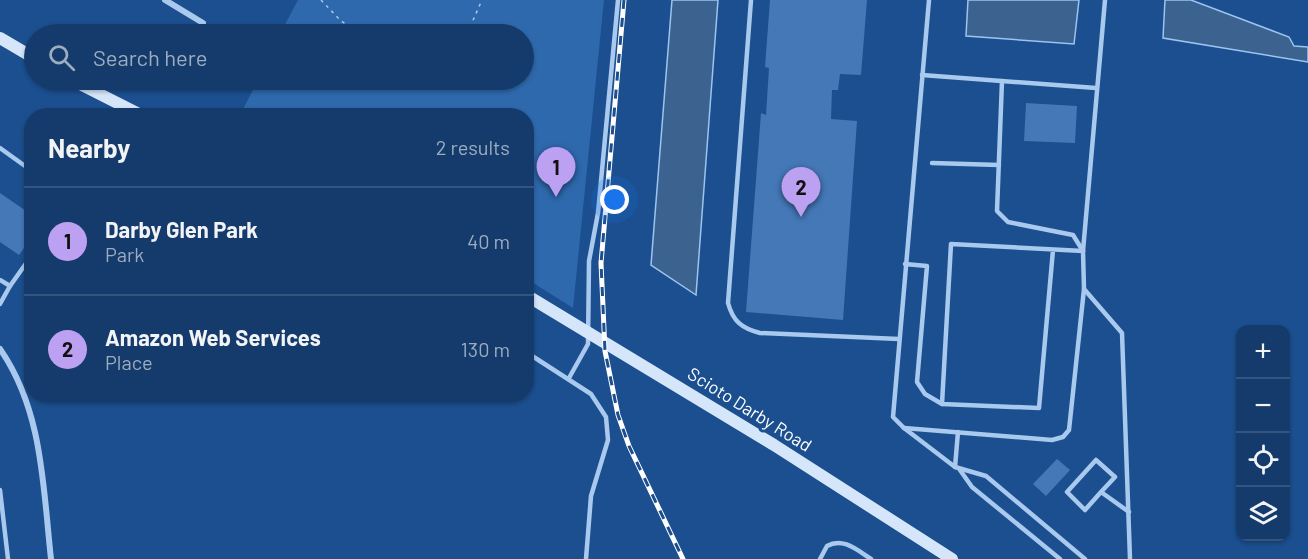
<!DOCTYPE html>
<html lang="en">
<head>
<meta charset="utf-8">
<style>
	:root { --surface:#143b6b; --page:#1d4271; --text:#f1f3f6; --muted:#9dadc1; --line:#33557e; --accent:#bca0f2 }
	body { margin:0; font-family:Barlow,sans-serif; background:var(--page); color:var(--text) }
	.controls { position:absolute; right:18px; bottom:18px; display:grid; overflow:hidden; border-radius:12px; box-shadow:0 2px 4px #0004 }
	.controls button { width:54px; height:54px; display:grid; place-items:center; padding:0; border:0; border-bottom:2px solid var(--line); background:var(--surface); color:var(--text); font:30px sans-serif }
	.you { position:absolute; left:615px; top:200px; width:21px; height:21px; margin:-15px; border:4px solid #fff; border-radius:50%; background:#1a73e8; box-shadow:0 0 0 9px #1a73e833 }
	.badge { display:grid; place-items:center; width:39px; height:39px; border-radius:50%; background:var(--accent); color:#111; font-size:20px; font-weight:700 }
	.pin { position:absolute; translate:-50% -50px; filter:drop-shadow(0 2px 3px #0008) }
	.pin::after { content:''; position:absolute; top:32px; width:21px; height:18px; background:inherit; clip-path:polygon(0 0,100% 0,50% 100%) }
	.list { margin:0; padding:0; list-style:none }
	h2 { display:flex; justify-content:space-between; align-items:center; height:78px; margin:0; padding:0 24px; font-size:26px }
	h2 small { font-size:20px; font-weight:400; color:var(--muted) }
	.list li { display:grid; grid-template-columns:39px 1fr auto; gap:18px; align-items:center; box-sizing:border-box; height:108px; padding:0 24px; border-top:2px solid var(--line) }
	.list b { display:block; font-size:22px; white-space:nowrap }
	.list p { margin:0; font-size:20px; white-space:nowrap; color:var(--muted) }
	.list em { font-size:20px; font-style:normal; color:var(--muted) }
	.icon { flex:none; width:33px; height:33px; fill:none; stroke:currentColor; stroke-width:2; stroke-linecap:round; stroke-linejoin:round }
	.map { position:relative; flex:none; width:1308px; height:559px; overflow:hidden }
	.search { position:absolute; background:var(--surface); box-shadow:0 2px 4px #0004; left:24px; top:24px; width:510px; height:66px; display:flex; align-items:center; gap:15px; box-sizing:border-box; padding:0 21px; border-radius:33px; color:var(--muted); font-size:22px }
	.panel { position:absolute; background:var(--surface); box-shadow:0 2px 4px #0004; left:24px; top:108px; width:510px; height:294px; border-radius:24px }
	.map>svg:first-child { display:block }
</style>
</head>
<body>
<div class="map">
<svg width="1308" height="559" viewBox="0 0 1308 559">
	<rect width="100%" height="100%" fill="#1b4f8f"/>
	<path fill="#2e69ad" d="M298 0H604L573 308 527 279 526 116 240 115 258 80H524V34H280Z"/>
	<g fill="#3c6290" stroke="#9cc4f0" stroke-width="1.5">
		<path d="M672 0H718L696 295 651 265Z"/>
		<path d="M968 0H1079L1074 44 966 36Z"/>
		<path d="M1165 0H1191L1289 37 1294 46 1308 47V62L1163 38Z"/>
	</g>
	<g fill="#4478b7">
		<path d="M770 0H867L861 75 840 74 838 90H832L831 119 857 121 843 320 746 312 761 113 766 115 769 68 765 67Z"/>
		<path d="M1026 103 1077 106 1075 143 1024 141Z"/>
		<path d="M0 193 32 215V237L19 255 0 242Z"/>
		<path d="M1057 459 1070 470 1046 496 1033 484Z"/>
	</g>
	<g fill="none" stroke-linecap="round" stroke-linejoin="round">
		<g stroke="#a9c9ee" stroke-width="1.5" stroke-dasharray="3 4.5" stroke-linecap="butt">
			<path d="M321 0 341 21 363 34"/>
			<path d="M467 34 482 0"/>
		</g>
		<g stroke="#a9c9ee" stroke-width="4.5">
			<path d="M751 0 728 303C733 321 741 328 760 333L899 339"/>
			<path d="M929 0 893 417 904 428 955 467 986 476 1085 559"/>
			<path d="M922 75 1096 88"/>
			<path d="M1002 81 997 211 1008 222 1073 235 1083 251"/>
			<path d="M0 148 32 171"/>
			<path d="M932 163 999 165"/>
			<path d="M1053 250 1039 408 942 404 951 244 1083 251 1084 289 1122 333 1130 559"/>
			<path d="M1083 251 1105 0"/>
			<path d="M905 264 927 266 917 382 925 394 942 404"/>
			<path d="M0 280 10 286 32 255"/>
			<path d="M0 304 10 286"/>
			<path d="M526 352 591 394 606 417 608 440 591 496 586 559"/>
			<path d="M569 378 588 344 589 261 598 213 618 0"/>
			<path d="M904 428 1052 440 1063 437 1069 430 1084 289"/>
			<path d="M955 467 958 432"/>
			<path d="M960 470 972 487 1060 559"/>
			<path d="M0 490 8 559"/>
			<path d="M1101 492 1085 510 1067 492 1096 460 1115 477 1101 492 1129 512"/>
			<path d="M820 559 827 546C843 537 857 550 871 559"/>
		</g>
		<g stroke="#a9c9ee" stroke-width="6">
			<path d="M165 0 203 23"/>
			<path d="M0 349C43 411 43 487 51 559"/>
		</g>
		<g stroke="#d6e6fa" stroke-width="12">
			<path d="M0 38 34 58"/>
			<path d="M72 80 143 116"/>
			<path d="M526 295 774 445 952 559"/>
		</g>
		<g stroke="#fff" stroke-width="5">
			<path id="rail" d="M624 0 601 263 605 351 618 415 629 446 683 559"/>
		</g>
		<use href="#rail" stroke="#1b4f8f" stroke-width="3" stroke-dasharray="9" stroke-linecap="butt"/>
	</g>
	<g text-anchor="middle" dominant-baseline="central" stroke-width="6" stroke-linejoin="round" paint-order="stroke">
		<g font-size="18" fill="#fff" stroke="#1b4f8f">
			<text transform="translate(750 409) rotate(32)">Scioto Darby Road</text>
		</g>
	</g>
</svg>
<div class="controls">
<button>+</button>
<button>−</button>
<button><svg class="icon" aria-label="locate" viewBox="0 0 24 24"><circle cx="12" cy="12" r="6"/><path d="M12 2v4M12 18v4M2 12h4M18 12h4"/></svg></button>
<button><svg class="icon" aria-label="layers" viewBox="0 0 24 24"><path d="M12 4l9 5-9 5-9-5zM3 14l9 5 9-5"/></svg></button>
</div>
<div class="you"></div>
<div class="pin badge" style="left:556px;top:197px">1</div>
<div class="pin badge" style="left:801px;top:217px">2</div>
<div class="search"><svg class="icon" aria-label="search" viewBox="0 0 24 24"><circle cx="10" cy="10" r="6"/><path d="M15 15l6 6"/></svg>Search here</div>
<section class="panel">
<h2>Nearby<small>2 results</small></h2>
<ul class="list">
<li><span class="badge">1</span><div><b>Darby Glen Park</b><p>Park</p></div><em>40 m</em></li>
<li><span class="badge">2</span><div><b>Amazon Web Services</b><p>Place</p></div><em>130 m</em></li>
</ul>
</section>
</div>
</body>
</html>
